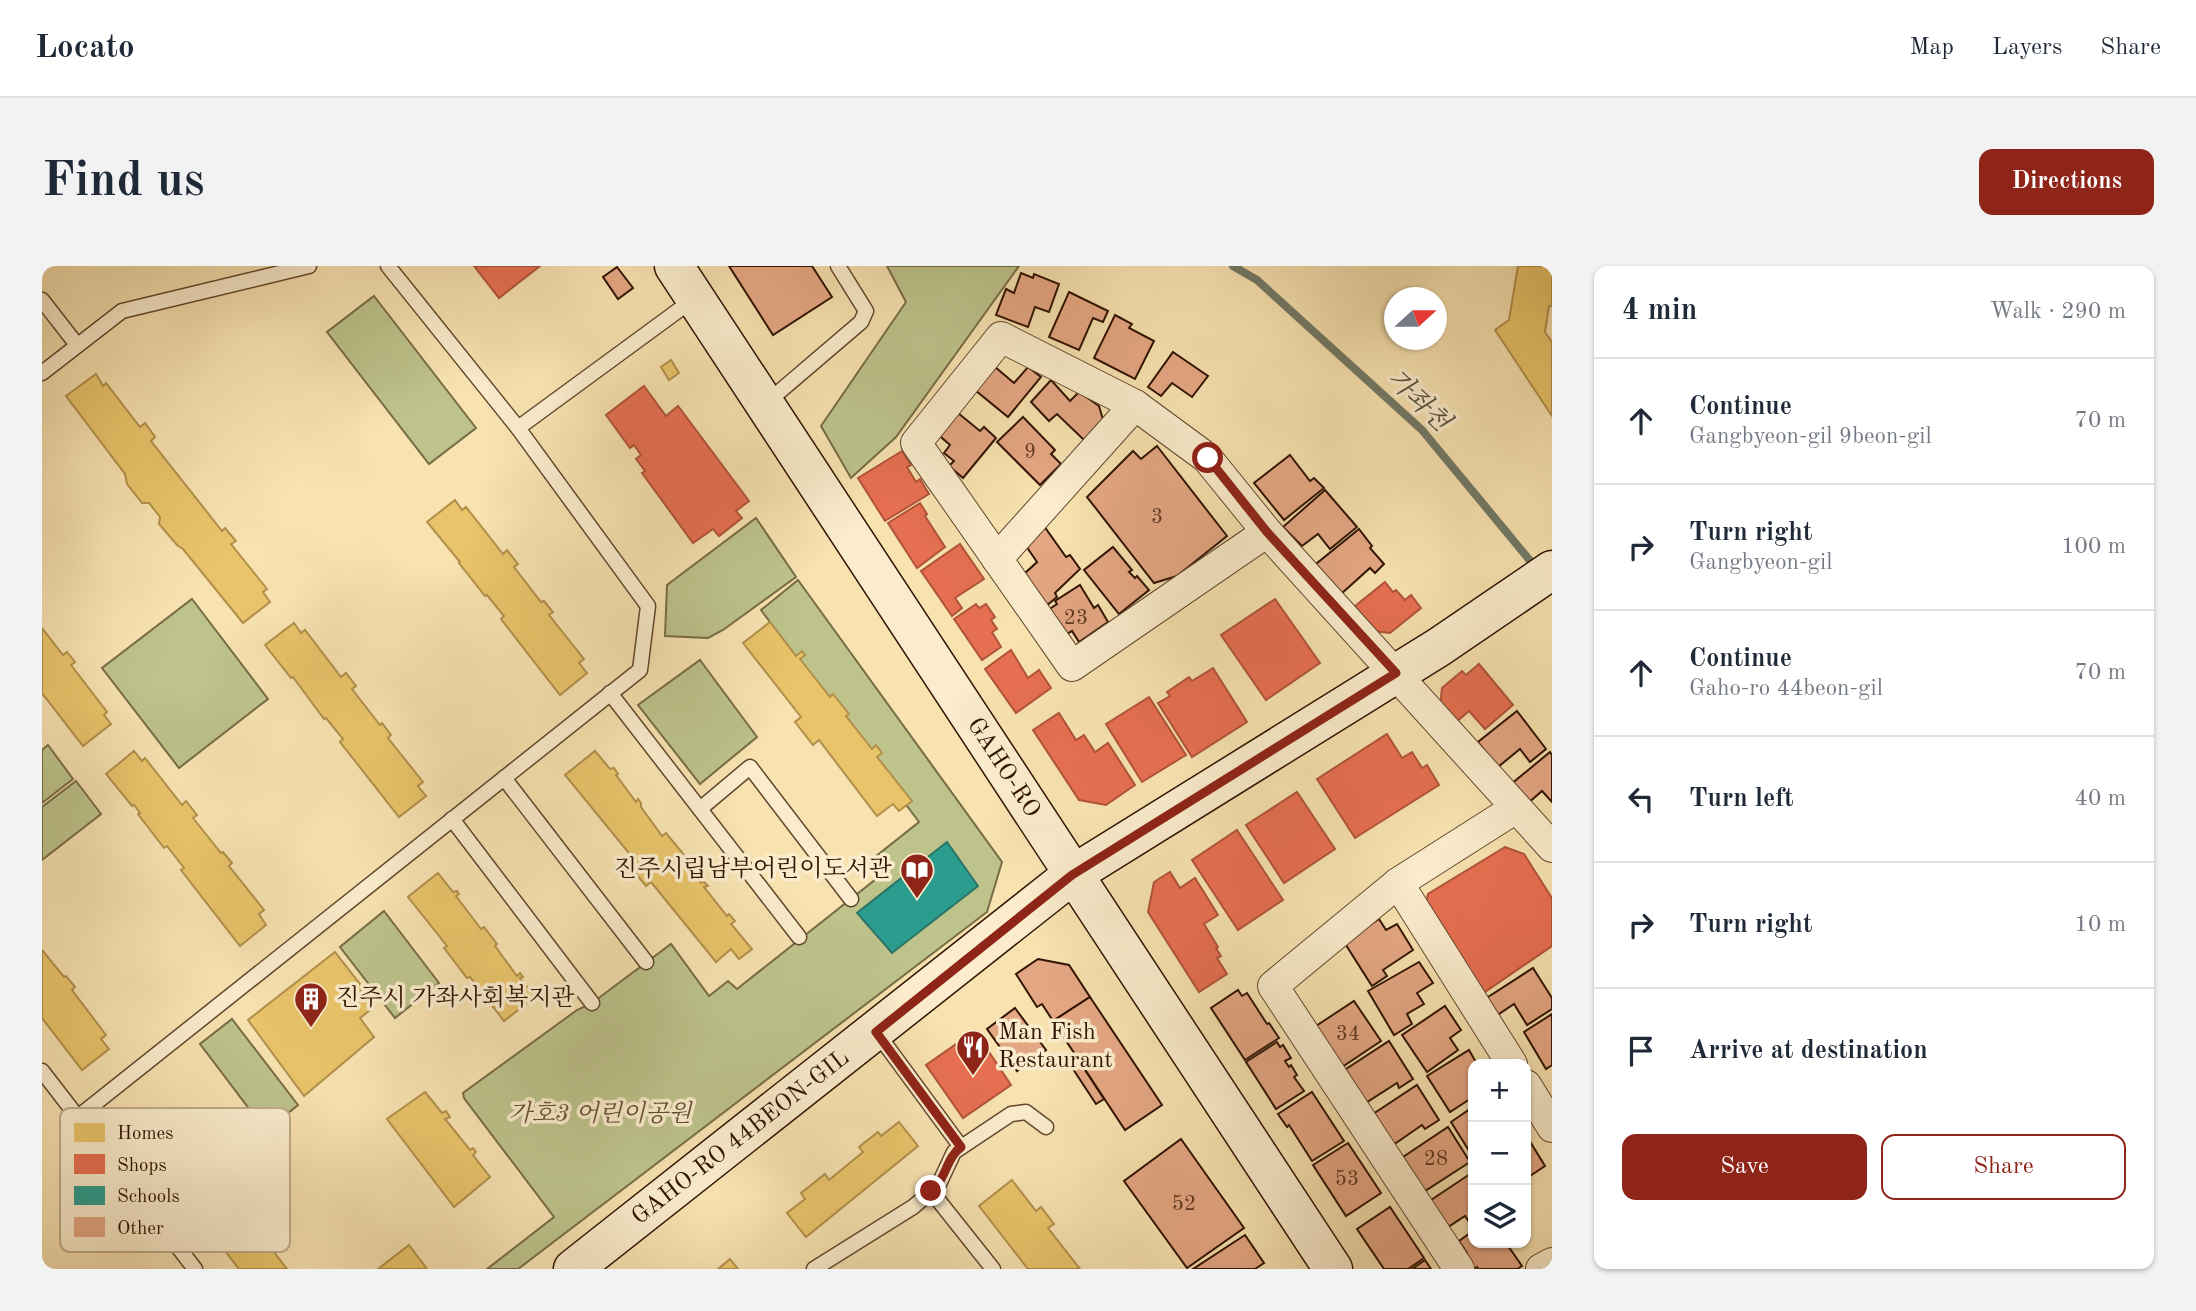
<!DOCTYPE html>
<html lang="en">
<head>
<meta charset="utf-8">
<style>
	:root { --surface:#fff; --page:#f2f2f3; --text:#1f2937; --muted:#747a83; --line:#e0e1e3; --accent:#8f2418 }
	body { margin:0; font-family:"Old Standard TT","Noto Serif KR",serif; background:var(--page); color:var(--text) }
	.controls { position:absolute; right:21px; bottom:21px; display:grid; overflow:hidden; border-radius:14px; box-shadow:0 2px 5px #0004 }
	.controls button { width:63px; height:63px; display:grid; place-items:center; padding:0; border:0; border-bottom:2px solid var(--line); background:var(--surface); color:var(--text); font:35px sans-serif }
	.compass { position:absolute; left:1342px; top:21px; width:63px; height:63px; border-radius:50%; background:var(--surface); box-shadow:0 2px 5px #0004; rotate:69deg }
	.stop { position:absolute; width:21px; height:21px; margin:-16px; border:5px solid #8f2418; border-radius:50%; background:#fff }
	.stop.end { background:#8f2418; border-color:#fff; box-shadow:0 2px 7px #0008 }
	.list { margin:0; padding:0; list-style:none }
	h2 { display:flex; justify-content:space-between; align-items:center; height:91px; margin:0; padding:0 28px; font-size:30px }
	h2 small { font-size:23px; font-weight:400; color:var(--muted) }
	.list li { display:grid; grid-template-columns:46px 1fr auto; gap:21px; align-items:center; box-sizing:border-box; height:126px; padding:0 28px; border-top:2px solid var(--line) }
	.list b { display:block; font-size:26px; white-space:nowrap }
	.list p { margin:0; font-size:23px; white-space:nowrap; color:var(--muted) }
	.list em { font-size:23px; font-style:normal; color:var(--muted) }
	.actions { display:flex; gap:14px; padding:21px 28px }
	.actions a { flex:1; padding:16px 0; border:2px solid var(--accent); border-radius:14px; text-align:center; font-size:24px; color:var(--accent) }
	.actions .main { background:var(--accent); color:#fff }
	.icon { flex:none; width:38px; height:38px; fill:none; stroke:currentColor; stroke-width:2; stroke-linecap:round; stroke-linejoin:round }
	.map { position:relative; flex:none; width:1510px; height:1003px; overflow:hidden; border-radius:14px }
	header { display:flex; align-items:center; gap:42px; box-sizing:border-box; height:98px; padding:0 35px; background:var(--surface); border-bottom:2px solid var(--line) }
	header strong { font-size:33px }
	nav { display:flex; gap:38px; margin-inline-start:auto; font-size:24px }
	.intro { display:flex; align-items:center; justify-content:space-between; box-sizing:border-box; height:168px; padding:0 42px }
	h1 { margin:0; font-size:49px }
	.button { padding:18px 32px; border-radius:14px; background:var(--accent); color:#fff; font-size:24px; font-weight:700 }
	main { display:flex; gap:42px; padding:0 42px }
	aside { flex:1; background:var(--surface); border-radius:14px; box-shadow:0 2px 5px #0004 }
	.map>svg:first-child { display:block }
</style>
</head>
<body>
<header>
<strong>Locato</strong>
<nav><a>Map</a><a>Layers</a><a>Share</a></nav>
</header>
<div class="intro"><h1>Find us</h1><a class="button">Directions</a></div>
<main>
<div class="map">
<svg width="1510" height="1003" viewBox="0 0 1510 1003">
	<rect width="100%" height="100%" fill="#f7e2b0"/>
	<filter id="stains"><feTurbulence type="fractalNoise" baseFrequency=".00286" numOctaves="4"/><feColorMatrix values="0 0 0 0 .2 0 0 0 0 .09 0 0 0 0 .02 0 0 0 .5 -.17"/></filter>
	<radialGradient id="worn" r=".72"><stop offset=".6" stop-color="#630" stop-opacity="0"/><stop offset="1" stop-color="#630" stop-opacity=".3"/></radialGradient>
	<g fill="#bdc38b" stroke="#776b46" stroke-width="2">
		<path d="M845 0H977L854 171 809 212 779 160 864 36Z"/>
		<path d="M332 30 434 162 387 198 285 66Z"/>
		<path d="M714 252 754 311 681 364 666 372 623 370 625 319Z"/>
		<path d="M756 314 960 596 945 646 476 1003H445L512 951 422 832 421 827 535 744 550 737 629 678 667 730 686 715 695 723 839 609 828 595 877 556 719 344Z"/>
		<path d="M150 333 226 433 137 502 60 402Z"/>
		<path d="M658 394 715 471 658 518 596 439Z"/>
		<path d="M6 479 31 513 0 537V484Z"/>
		<path d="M34 515 59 548 0 594V541Z"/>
		<path d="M342 645 397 717 353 752 298 681Z"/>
		<path d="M190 753 256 839 224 865 158 778Z"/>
	</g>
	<g fill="#e9c46a" stroke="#b28f4b" stroke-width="2">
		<path d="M1476 0H1510V40H1507L1503 66 1510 76V150L1453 64 1467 54Z"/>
		<path d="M629 94 637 107 627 114 619 101Z"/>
		<path d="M54 108 61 120 64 117 98 161 103 157 113 171 109 175 180 265 183 262 194 275 189 278 225 323 221 326 228 336 201 357 141 283 135 279 117 258 118 251 107 237H100L85 218 83 208 24 130Z"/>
		<path d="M413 234 420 244 424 241 461 288 465 284 476 298 472 301 499 336 502 335 511 346 507 349 542 393 537 397 545 407 518 429 459 353 462 350 445 329 443 330 417 297 418 296 385 256Z"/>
		<path d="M728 356 754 390 760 385 763 389 758 393 788 431 791 428 807 448 804 450 830 483 834 479 840 487 835 491 870 535 857 545 851 538 835 550 777 474 771 479 753 456 759 451 701 377Z"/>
		<path d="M252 357 259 367 263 364 299 411 304 407 314 420 310 423 338 459 340 457 349 469 346 472 381 516 376 520 384 530 357 551 298 476 301 473 284 452 282 453 251 411 249 412 223 379Z"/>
		<path d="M0 362 21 389 25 386 33 396 29 399 65 446 62 449 69 458 41 480 0 427Z"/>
		<path d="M92 485 100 495 103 492 140 539 144 535 155 549 151 552 179 587 181 586 190 597 187 600 222 644 217 648 224 659 198 680 139 604 142 602 125 580 122 582 96 548 98 547 92 539 90 540 64 508Z"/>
		<path d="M553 485 568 503 572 502 576 508 574 509 594 536 596 533 599 537V541L620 570 624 567 643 590 640 592 659 617 661 615 666 620 662 621 685 650 687 648 693 655 689 658 710 683 697 693 689 683 674 696 609 616 604 620 586 598 591 592 523 509Z"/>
		<path d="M396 607 411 626 415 625 417 628 414 630 439 663 442 661 455 678 453 680 475 710 478 707 481 711 478 712 493 731 462 755 428 711 425 712 402 682 405 680 366 631Z"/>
		<path d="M0 684 22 711 24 710 33 721 30 724 64 769 59 773 67 783 40 804 0 752Z"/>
		<path d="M293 686 321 722 319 724 332 741 318 752 332 771 262 830 206 754Z"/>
		<path d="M383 826 400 847 404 845 408 851 403 853 428 884 431 882 434 886 431 889 448 911 412 941 345 853Z"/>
		<path d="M123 851 129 859 133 856 169 903 173 900 181 910 178 913 205 950 210 946 220 958 214 963 245 1003H197L96 872Z"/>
		<path d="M857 856 876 880 764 971 745 947 763 933 759 927 783 908 787 914 821 886 817 881 836 866 839 870Z"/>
		<path d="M970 914 994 945 999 941 1012 958 1006 962 1038 1003H986L937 940Z"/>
		<path d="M367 979 385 1003H336Z"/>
		<path d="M688 993 696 1003H676Z"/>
	</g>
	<g fill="#e76f51" stroke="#b05339" stroke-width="2">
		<path d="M432 0H498L457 32Z"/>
		<path d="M602 120 624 150 636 140 707 235 694 245 700 252 677 270 671 263 651 277 600 207 603 205 594 193 599 189 592 179 588 182 564 149Z"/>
		<path d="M860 185 869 199 865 201 874 216 878 213 887 228 843 255 816 212Z"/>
		<path d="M878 237 885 248 883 250 903 281 875 302 846 257Z"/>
		<path d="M918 278 942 313 913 332 920 342 910 350 879 305Z"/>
		<path d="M1343 316 1351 326 1354 324 1363 334 1369 329 1379 342 1348 367 1331 365 1312 341Z"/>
		<path d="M1233 333 1278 397 1224 434 1179 369Z"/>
		<path d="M934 338 937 342 944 338 953 351 949 354 955 363 950 366 959 381 940 394 912 353Z"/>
		<path d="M969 384 986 412 997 404 1009 422 974 447 943 403Z"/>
		<path d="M1437 398 1471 439 1443 463 1427 445 1412 458 1398 441 1400 422 1420 405 1424 409Z"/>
		<path d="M1171 402 1205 456 1150 491 1116 437 1128 430 1125 426 1147 411 1150 415Z"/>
		<path d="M1107 431 1144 489 1100 516 1064 458Z"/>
		<path d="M1017 447 1034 474 1042 469 1053 486 1066 477 1093 519 1064 539 1037 534 991 464Z"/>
		<path d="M1345 468 1360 492 1370 486 1380 502 1385 499 1397 519 1313 572 1275 513Z"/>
		<path d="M1255 526 1293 583 1242 617 1204 559Z"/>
		<path d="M1195 564 1241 634 1196 664 1150 594Z"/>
		<path d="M1463 581 1482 588 1510 632V680L1440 728 1384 637 1386 628Z"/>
		<path d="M1128 606 1138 622 1153 612 1176 649 1162 658 1176 681 1174 682 1179 690 1175 692 1185 708 1157 726 1106 646 1112 616Z"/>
		<path d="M933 765 969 819 921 852 884 799Z"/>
	</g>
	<path fill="#2a9d8f" stroke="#2c7465" stroke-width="2" d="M905 576 936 620 850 687 815 647Z"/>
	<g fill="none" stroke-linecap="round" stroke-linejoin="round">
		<path stroke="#727a67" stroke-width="8" d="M1191 0 1215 14 1380 164 1495 303"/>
	</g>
	<g fill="#e4a783" stroke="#311302" stroke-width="2">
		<path d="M687 0H770L790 31 731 69Z"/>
		<path d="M575 1 591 22 576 33 561 11Z"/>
		<path d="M979 7 991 12 992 8 1017 18 1007 46 993 41 986 61 954 49 964 23 972 27Z"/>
		<path d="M1027 26 1066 45 1061 56 1051 52 1037 84 1007 71Z"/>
		<path d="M1073 49 1090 58 1087 62 1112 75 1093 113 1052 92Z"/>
		<path d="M1131 86 1166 110 1150 131 1130 117 1119 130 1106 121Z"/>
		<path d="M952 100 972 117 986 101 999 111 966 151 933 124Z"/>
		<path d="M1009 114 1028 135 1037 126 1057 140 1062 157 1042 174 1015 148 1007 155 989 136Z"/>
		<path d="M916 147 938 165 942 161 954 172 921 212 907 200 912 195 902 187 908 179 892 165Z"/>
		<path d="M981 151 1013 184 1009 188 1019 198 998 219 955 176Z"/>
		<path d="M1115 180 1185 270 1135 310 1112 317 1045 231 1091 185 1099 193Z"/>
		<path d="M1248 189 1268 215 1272 212 1282 222 1242 254 1212 217Z"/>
		<path d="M1283 224 1315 261 1288 283 1276 268 1260 280 1241 261Z"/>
		<path d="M1002 260 1024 291 1028 289 1038 303 1013 327 1015 331 1003 341 982 308 995 296 982 277Z"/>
		<path d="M1317 263 1330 280 1328 282 1342 298 1333 307 1328 302 1299 328 1274 298Z"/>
		<path d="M1071 281 1090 304 1087 306 1093 312 1095 310 1107 324 1077 348 1042 304Z"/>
		<path d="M1038 319 1052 342 1056 339 1066 356 1037 376 1030 365 1019 372 1000 348 1015 338 1013 335Z"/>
		<path d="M1475 445 1504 483 1488 496 1478 483 1456 501 1436 476Z"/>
		<path d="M1508 486 1510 489V536L1500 525 1484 539 1468 519Z"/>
		<path d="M1337 653 1344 664 1355 658 1371 684 1341 704 1345 710 1330 720 1302 676Z"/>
		<path d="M996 693 1027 699 1048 731 1011 755 1000 738 995 741 974 708Z"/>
		<path d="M1377 696 1391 717 1375 727 1382 738 1365 748 1370 758 1352 769 1326 725Z"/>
		<path d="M1491 702 1510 732V743L1485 759 1472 738 1454 750 1443 733Z"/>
		<path d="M1196 724 1200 730 1205 727 1225 758 1227 757 1237 772 1203 794 1169 742Z"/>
		<path d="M1048 731 1120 839 1083 864 1011 755Z"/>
		<path d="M1312 735 1339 775 1300 801 1274 760Z"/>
		<path d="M1403 740 1419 764 1408 772 1416 784 1385 806 1360 769Z"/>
		<path d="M973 742 1004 784 975 805 945 763Z"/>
		<path d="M1510 748V799L1504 803 1482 766Z"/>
		<path d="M1347 775 1371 813 1357 822 1355 817 1322 838 1301 805Z"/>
		<path d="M1235 776 1238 781 1241 779 1249 792 1243 795 1247 801 1249 799 1255 809 1252 811 1262 825 1234 843 1204 796Z"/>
		<path d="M1427 784 1435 798H1431V831L1408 846 1385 810Z"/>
		<path d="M1039 798 1062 833 1054 838 1031 803Z"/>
		<path d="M1375 819 1397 854 1383 863 1380 859 1351 879 1331 848Z"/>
		<path d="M1270 826 1302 875 1270 895 1247 859 1245 861 1236 848Z"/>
		<path d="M1431 841V891L1409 856Z"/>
		<path d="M1406 861 1428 896 1383 925 1361 891Z"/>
		<path d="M1484 869 1503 900 1485 912 1488 918 1484 924Z"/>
		<path d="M1139 873 1202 962 1145 1002 1082 915Z"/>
		<path d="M1306 877 1339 927 1304 950 1271 899Z"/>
		<path d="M1431 906V953L1427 956 1423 950 1406 961 1389 934Z"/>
		<path d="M1348 941 1382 992 1366 1003H1342L1315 963Z"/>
		<path d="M1431 965V977H1464L1480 1000 1475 1003H1436L1435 1001 1432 1003 1423 990 1425 987 1417 975Z"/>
		<path d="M1203 969 1222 997 1213 1003H1151Z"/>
		<path d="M1383 994 1389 1003H1370Z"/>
	</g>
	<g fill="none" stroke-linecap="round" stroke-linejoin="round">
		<g stroke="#62472e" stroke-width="17">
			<g id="lane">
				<path d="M346 0 476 162"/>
				<path d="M0 34 35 79"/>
				<path d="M0 107 80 45 267 0"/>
				<path d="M723 138 819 56 824 45 796 0"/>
				<path d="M568 427 757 671"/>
				<path d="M462 512 604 696"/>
				<path d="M658 543 708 501 809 633"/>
				<path d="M410 553 550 737"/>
				<path d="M835 767 919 881"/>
				<path d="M0 805 153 1003"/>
				<path d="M36 851 598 404 606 340 476 162 652 33"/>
				<path d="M889 925 951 1003"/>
				<path d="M772 1003 871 941 896 920 912 886 969 848 984 846 1004 861"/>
			</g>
		</g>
		<g stroke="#62472e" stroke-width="32">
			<g id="street">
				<path d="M1225 266 1030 400 874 177 959 71 1093 139 1165 192 1225 266 1510 581"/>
				<path d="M955 293 1093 139"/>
				<path d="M1356 617 1470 798"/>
				<path d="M1484 819 1510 861"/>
				<path d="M1417 1003 1231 720 1356 617 1474 542"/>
				<path d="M1499 1003 1510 997"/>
			</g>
		</g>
		<g stroke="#311302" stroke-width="41">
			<g id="secondary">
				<path d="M632 0 1291 1003"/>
				<path d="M531 1003 1030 609 1397 381 1510 304"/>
			</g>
		</g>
		<use href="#lane" stroke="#faeccc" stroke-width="14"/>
		<use href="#street" stroke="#faeccc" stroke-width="30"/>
		<use href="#secondary" stroke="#faeccc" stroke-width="38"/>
	</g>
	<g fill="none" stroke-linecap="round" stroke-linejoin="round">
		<path stroke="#8f2418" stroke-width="9" d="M889 925C904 914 904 892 919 881L834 766 1030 609 1354 407 1225 266 1166 192"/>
	</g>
	<defs>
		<g id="library-pin" transform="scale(1.75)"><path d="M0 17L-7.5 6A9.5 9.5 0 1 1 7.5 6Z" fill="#8f2418" stroke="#faeccc"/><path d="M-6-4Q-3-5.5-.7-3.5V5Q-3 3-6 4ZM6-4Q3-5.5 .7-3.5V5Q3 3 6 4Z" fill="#fff"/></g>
		<g id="building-pin" transform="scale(1.75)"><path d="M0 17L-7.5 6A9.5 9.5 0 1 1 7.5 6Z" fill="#8f2418" stroke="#faeccc"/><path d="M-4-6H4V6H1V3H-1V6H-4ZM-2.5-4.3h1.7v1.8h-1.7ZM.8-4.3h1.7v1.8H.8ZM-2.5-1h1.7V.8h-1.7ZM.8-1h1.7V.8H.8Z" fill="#fff"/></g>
		<g id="restaurant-pin" transform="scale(1.75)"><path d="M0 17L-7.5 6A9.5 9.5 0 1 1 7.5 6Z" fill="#8f2418" stroke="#faeccc"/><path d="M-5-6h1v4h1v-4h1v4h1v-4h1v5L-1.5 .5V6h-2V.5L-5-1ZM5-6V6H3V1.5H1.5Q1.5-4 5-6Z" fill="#fff"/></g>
	</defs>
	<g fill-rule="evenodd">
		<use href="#library-pin" x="875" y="604"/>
		<use href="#building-pin" x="269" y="733"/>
		<use href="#restaurant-pin" x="931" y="781"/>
	</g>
	<g text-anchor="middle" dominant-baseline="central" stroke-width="7" stroke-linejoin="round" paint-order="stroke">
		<g font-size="21" fill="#5e3822">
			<text x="988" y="186">9</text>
			<text x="1115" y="251">3</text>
			<text x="1034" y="352">23</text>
			<text x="1306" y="768">34</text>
			<text x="1394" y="893">28</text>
			<text x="1305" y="913">53</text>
			<text x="1142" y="938">52</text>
		</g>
		<g font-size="24" fill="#311302" stroke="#faeccc">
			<text transform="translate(961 502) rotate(57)">GAHO-RO</text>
			<text transform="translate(699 872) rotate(-38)">GAHO-RO 44BEON-GIL</text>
		</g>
		<g font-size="24" fill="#311302" stroke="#faeccc" text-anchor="start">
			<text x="850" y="604" text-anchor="end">진주시립남부어린이도서관</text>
			<text x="294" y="733">진주시 가좌사회복지관</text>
			<text x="956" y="767">Man Fish<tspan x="956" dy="28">Restaurant</tspan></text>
		</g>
		<g font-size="24" font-style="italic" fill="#625132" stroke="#faeccc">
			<text x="558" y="849">가호3 어린이공원</text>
		</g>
		<g font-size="26" font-style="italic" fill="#574f3d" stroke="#faeccc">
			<text transform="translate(1376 135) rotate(44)">가좌천</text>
		</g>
	</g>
	<rect x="18" y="842" width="230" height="144" rx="10" fill="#faeccc" stroke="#beab8f" stroke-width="2"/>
	<rect x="32" y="857" width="31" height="19" fill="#e9c46a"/>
	<rect x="32" y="888" width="31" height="20" fill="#e76f51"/>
	<rect x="32" y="920" width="31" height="19" fill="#2a9d8f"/>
	<rect x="32" y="951" width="31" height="20" fill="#e4a783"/>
	<g font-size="19" fill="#311302">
		<text x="75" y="873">Homes</text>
		<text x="75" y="905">Shops</text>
		<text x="75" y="936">Schools</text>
		<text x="75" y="968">Other</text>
	</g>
	<rect width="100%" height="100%" filter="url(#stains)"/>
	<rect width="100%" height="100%" fill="url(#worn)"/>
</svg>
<div class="controls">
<button>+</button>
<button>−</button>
<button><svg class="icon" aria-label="layers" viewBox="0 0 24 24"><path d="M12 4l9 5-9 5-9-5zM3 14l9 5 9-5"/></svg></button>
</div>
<svg class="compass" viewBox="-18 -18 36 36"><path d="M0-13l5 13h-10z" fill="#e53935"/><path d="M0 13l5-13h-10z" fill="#747a83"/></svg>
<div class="stop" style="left:1166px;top:192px"></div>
<div class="stop end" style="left:889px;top:925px"></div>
</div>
<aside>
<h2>4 min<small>Walk · 290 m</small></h2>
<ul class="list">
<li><svg class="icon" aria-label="ahead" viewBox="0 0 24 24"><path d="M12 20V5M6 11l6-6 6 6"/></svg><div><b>Continue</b><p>Gangbyeon-gil 9beon-gil</p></div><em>70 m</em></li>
<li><svg class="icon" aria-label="right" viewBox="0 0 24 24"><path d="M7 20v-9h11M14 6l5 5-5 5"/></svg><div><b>Turn right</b><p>Gangbyeon-gil</p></div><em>100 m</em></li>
<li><svg class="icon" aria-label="ahead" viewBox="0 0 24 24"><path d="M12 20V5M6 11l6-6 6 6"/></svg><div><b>Continue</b><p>Gaho-ro 44beon-gil</p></div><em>70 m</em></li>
<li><svg class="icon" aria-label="left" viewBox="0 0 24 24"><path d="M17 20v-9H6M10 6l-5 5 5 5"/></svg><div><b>Turn left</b></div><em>40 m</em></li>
<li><svg class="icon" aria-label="right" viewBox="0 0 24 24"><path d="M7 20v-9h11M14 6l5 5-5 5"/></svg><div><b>Turn right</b></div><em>10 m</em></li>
<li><svg class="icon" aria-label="arrive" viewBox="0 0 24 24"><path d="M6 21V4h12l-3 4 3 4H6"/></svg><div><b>Arrive at destination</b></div></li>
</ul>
<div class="actions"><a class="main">Save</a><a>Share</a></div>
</aside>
</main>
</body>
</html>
